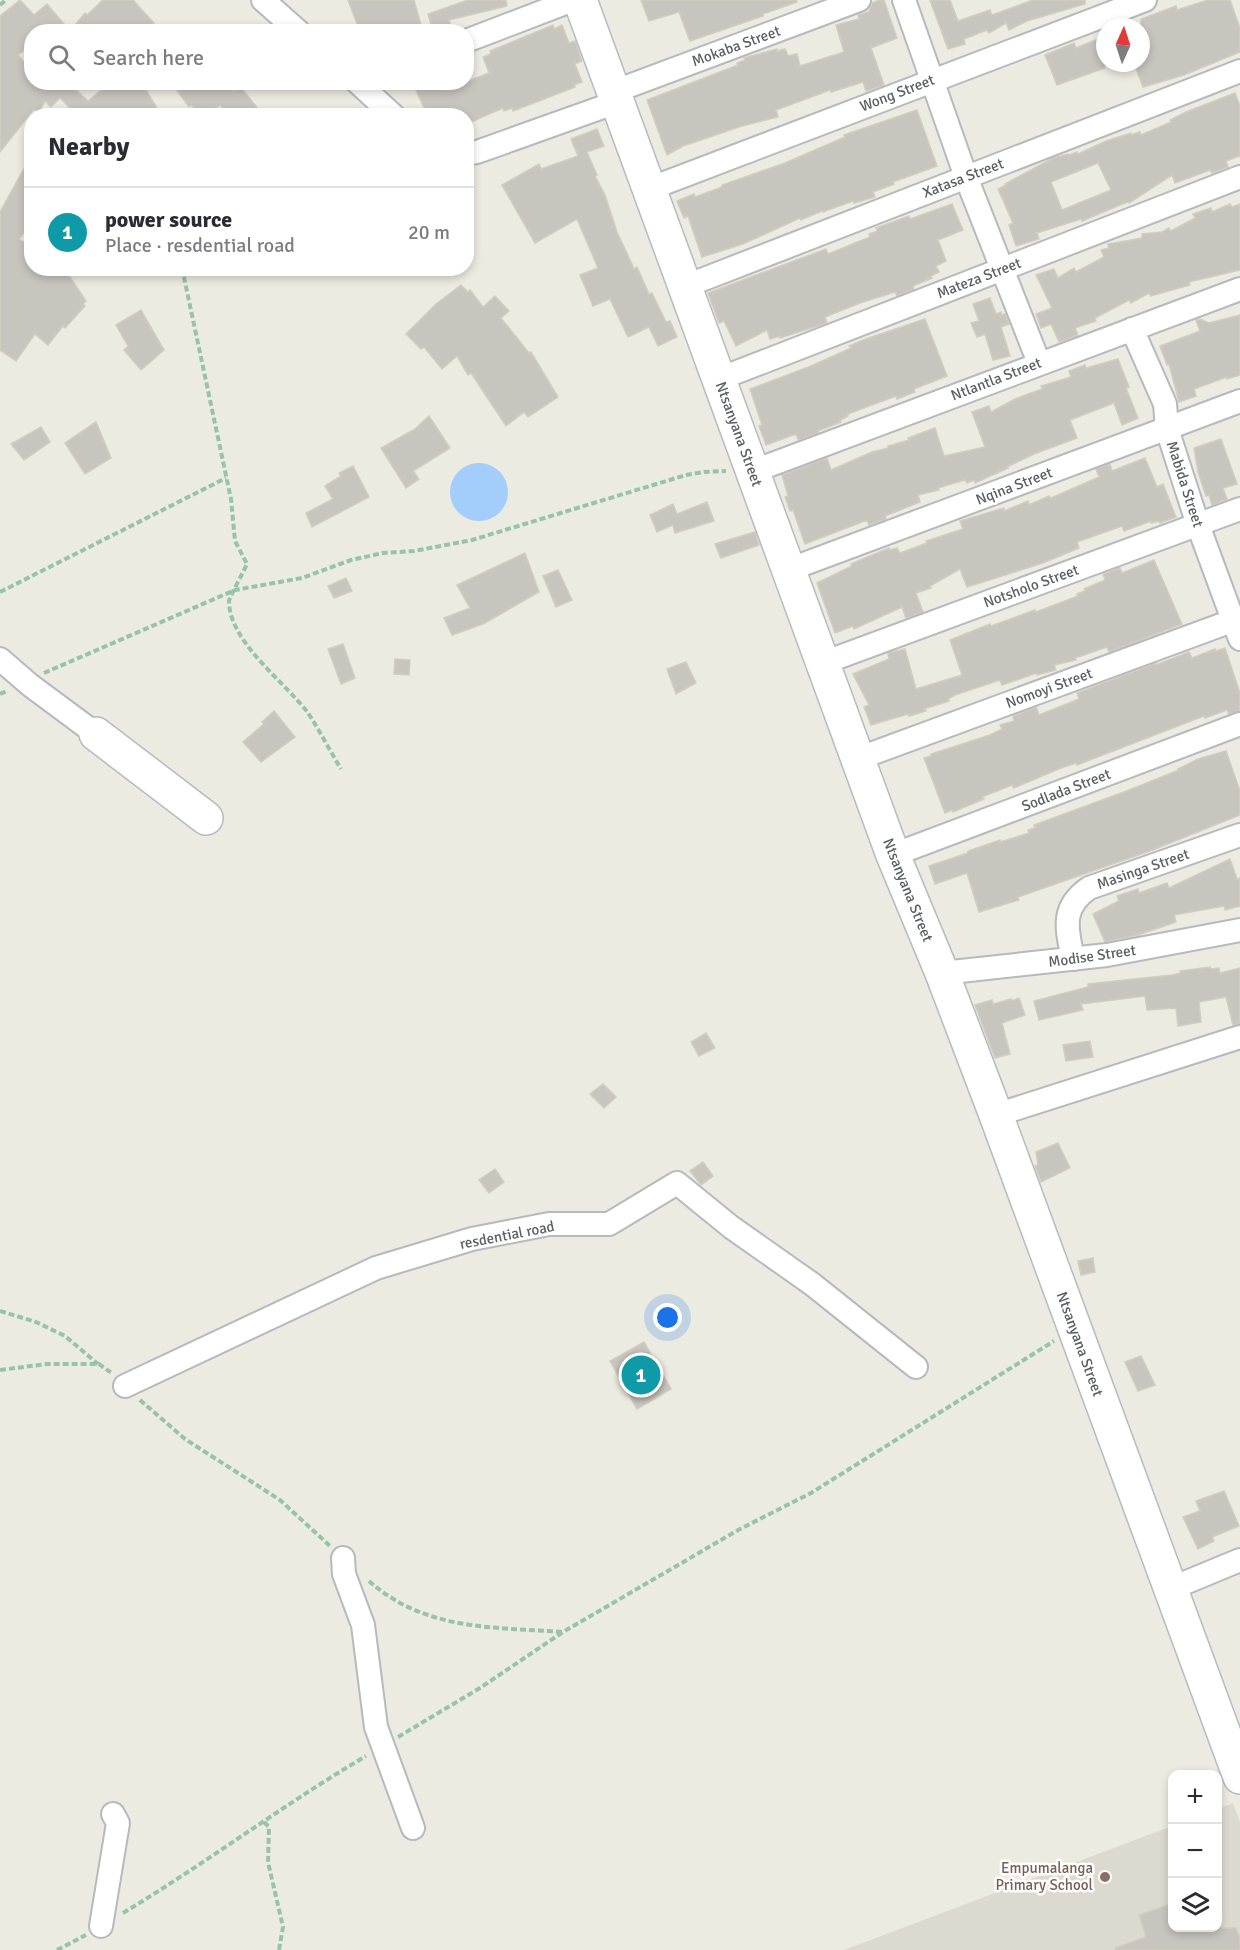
<!DOCTYPE html>
<html lang="en">
<head>
<meta charset="utf-8">
<style>
	:root { --surface:#fff; --page:#f2f2f3; --text:#2b2b33; --muted:#7c7c81; --line:#e1e1e2; --accent:#d93025 }
	body { margin:0; font-family:Signika,sans-serif; background:var(--page); color:var(--text) }
	.controls { position:absolute; right:18px; bottom:18px; display:grid; overflow:hidden; border-radius:12px; box-shadow:0 3px 9px #0003 }
	.controls button { width:54px; height:54px; display:grid; place-items:center; padding:0; border:0; border-bottom:2px solid var(--line); background:var(--surface); color:var(--text); font:30px sans-serif }
	.compass { position:absolute; left:1096px; top:18px; width:54px; height:54px; border-radius:50%; background:var(--surface); box-shadow:0 3px 9px #0003; rotate:3deg }
	.you { position:absolute; left:668px; top:1318px; width:21px; height:21px; margin:-15px; border:4px solid #fff; border-radius:50%; background:#1a73e8; box-shadow:0 0 0 9px #1a73e833 }
	.badge { display:grid; place-items:center; width:39px; height:39px; border-radius:50%; background:var(--accent); color:#fff; font-size:20px; font-weight:700 }
	.pin { position:absolute; translate:-50% -50%; border:3px solid #fff; box-shadow:0 2px 6px #0006 }
	.list { margin:0; padding:0; list-style:none }
	h2 { display:flex; justify-content:space-between; align-items:center; height:78px; margin:0; padding:0 24px; font-size:26px }
	h2 small { font-size:20px; font-weight:400; color:var(--muted) }
	.list li { display:grid; grid-template-columns:39px 1fr auto; gap:18px; align-items:center; box-sizing:border-box; height:90px; padding:0 24px; border-top:2px solid var(--line) }
	.list b { display:block; font-size:22px; white-space:nowrap }
	.list p { margin:0; font-size:20px; white-space:nowrap; color:var(--muted) }
	.list em { font-size:20px; font-style:normal; color:var(--muted) }
	.icon { flex:none; width:33px; height:33px; fill:none; stroke:currentColor; stroke-width:2; stroke-linecap:round; stroke-linejoin:round }
	.map { position:relative; flex:none; width:1240px; height:1950px; overflow:hidden }
	.search { position:absolute; background:var(--surface); box-shadow:0 3px 9px #0003; left:24px; top:24px; width:450px; height:66px; display:flex; align-items:center; gap:15px; box-sizing:border-box; padding:0 21px; border-radius:24px; color:var(--muted); font-size:22px }
	.panel { position:absolute; background:var(--surface); box-shadow:0 3px 9px #0003; left:24px; top:108px; width:450px; height:168px; border-radius:24px }
	.map>svg:first-child { display:block }
</style>
</head>
<body>
<div class="map">
<svg width="1240" height="1950" viewBox="0 0 1240 1950">
	<rect width="100%" height="100%" fill="#ecebe1"/>
	<path fill="#dcdad0" d="M1233 1803 1240 1822V1950H844L1172 1826V1928H1218V1809Z"/>
	<circle fill="#a3cdfb" cx="479" cy="492" r="29"/>
	<g fill="#c8c5bf" stroke="#d1cdc0" stroke-width="1.5" fill-rule="evenodd">
		<path d="M20 0 34 15 47 4 70 31 85 13 87 15 103 0H133L154 23 141 32H32V45L18 55 32 71V82H76L72 86 88 101 111 82H141L162 116H71L74 112 60 98 51 107 45 101 39 112 34 109 0 152V16Z"/>
		<path d="M348 0H414L423 32H360Z"/>
		<path d="M468 0H506L507 6 449 20 451 25 433 31 428 14Z"/>
		<path d="M641 0H796L797 2 763 14V16L690 41 679 12 649 21Z"/>
		<path d="M879 0H884L897 38 871 48 884 85 866 91 863 82 831 92 830 90 776 110 778 117 742 126 683 146 667 155 647 100 738 65 737 63 745 60 744 58 777 49V51L785 49 788 56 797 54 800 66 844 52 836 25 859 19 858 15 869 12 872 3Z"/>
		<path d="M930 0H950L958 21 990 10 992 15 1033 0H1085V4L1027 21 1009 30 1006 23 989 33 987 30 964 39 965 44 948 49Z"/>
		<path d="M1208 0H1230L1240 28V52L1184 75 1143 87 1134 63H1141V19L1176 6 1177 10Z"/>
		<path d="M553 25 554 29 562 25 569 43 575 41 582 61 575 64 582 82 574 85 575 87 513 111 512 108 504 111 503 108 469 123 466 116H428L412 82H466L489 73 483 57 491 54 490 51Z"/>
		<path d="M1105 36V68L1057 85 1045 55 1074 43 1076 48Z"/>
		<path d="M171 82H210L217 89 226 82 234 91 239 85 264 116H229L220 105 206 116H188L195 109 191 105 189 107Z"/>
		<path d="M1235 93 1240 106V156L1226 161 1228 167 1212 173 1210 170 1175 183 1172 175 1129 203 1128 202 1120 205 1082 221 1081 219 1037 233 1039 239 1016 246 1009 225 1013 223 998 189 1006 185 1005 184 1053 158 1068 154 1069 155 1077 152 1078 154 1106 141 1131 133V135L1140 132 1141 135 1171 122 1170 120 1186 112ZM1098 163 1111 190 1062 210 1051 182Z"/>
		<path d="M917 110 937 166 893 182 894 184 873 192 875 197 854 203 853 201 823 212 822 211 801 220 800 218 743 244 702 257 688 216 684 218 677 201 694 194 695 197 722 187V185L785 163 838 140 845 137 844 135Z"/>
		<path d="M597 129 604 146 587 152 597 175 595 176 605 195 617 232 631 262 634 269 637 267 649 294 652 293 666 322 670 321 677 337 658 346 649 327 628 337 610 299 593 306 580 275 598 268 577 219 535 243 502 185 539 164 541 169 578 156 571 139Z"/>
		<path d="M32 154V222L19 239 32 248V268H64L86 301 83 304 85 306 65 328 63 326 48 345 35 334 16 361 0 350V212Z"/>
		<path d="M952 204 963 230 938 240 946 261 936 266 939 272 931 276 932 278 913 286 914 289 897 296 895 292 860 303 825 317 827 323 780 338V336L770 339 767 330 736 346 724 321 719 323 708 293 826 249 828 254 870 237 869 234 877 231 876 228 909 216 910 219Z"/>
		<path d="M1230 204 1232 207 1240 204V270L1189 282 1190 285 1151 296 1149 293 1131 303 1129 300 1095 318 1096 321 1075 328 1078 335 1059 342 1051 324 1041 328 1036 314 1052 308 1036 275 1054 269 1058 278 1074 268 1076 272 1104 257 1101 250 1109 248 1108 244 1142 238V234L1162 232 1169 228 1171 231 1195 218 1193 214 1211 208 1212 212Z"/>
		<path d="M461 285 468 292 470 290 483 307 495 296 509 311 501 318 529 353 531 352 558 397 528 417 524 412 506 426 471 373 468 375 457 356 442 369 424 347 421 349 406 334 436 304Z"/>
		<path d="M990 298 996 314 1001 312 1002 315 1005 314 1009 324 1001 327 1010 356 993 360 985 334 977 337 971 323 979 321 973 304Z"/>
		<path d="M141 310 164 350 141 370 124 350 128 346 116 325Z"/>
		<path d="M1240 315V375L1227 379V377L1194 389 1196 396 1179 402 1169 364 1167 365 1160 346 1200 331 1196 320 1200 319 1209 323Z"/>
		<path d="M925 319 947 376 914 389 915 392 897 399 896 396 848 414V416L840 420 841 422 818 431V433L798 440 796 434 766 445 759 426 762 425 750 389 811 366 851 348 849 346 863 340Z"/>
		<path d="M1118 359 1129 387 1126 388 1138 418 1122 425 1114 403 1070 420 1077 438 1034 454 1007 467 1008 468 975 483 974 480 967 483 965 480 938 488 939 490 918 495 920 502 885 516 886 519 869 525 867 520 805 544 793 510 790 511 785 497 788 496 782 475 827 458 831 470 872 452 888 448V446L909 440 908 438 935 428 944 456 985 447 972 412 989 406 991 412 1015 399 1042 389 1041 386 1071 377 1069 371 1085 365 1086 368Z"/>
		<path d="M429 416 450 448 413 471 419 479 406 488 381 448 415 429Z"/>
		<path d="M96 422 111 458 85 474 65 443Z"/>
		<path d="M41 427 50 442 24 460 11 444Z"/>
		<path d="M1221 439 1237 484 1223 488 1227 499 1212 505 1209 495 1206 496 1198 472 1194 448Z"/>
		<path d="M1145 458 1157 487 1163 484 1176 517 1160 523 1159 521 1151 523V521L1124 531 1122 526 1077 542 1079 548 1043 563 967 587 960 569 930 586 931 588 916 593 923 612 906 618 902 607 854 629 853 626 835 633 817 583 852 566 851 564 889 548 890 550 897 548 900 553 927 543 926 541 963 529 960 521 1004 508V511L1028 501 1029 505 1049 496 1051 498 1099 477 1096 469 1110 464 1112 471Z"/>
		<path d="M353 466 369 497 312 527 306 513 333 499 325 486 341 476 339 473Z"/>
		<path d="M707 502 714 521 675 533 673 525 657 532 650 515 673 504 677 514Z"/>
		<path d="M755 532 759 545 721 558 715 544Z"/>
		<path d="M525 553 539 592 483 624 452 635 444 618 470 608 457 585Z"/>
		<path d="M1154 560 1182 624 1109 652 1107 647 1075 658 1076 660 1054 665 1056 670 1037 675V673L1002 685 1000 680 955 695 948 699 949 701 924 709 926 711 909 716 908 714 871 725 864 707 869 705 853 674 889 659 888 653 905 649 916 689 962 675 950 640 990 624 991 626 1035 610 1036 612 1078 596 1077 594 1085 591 1084 589 1105 580 1103 574 1120 568 1122 573Z"/>
		<path d="M558 570 572 600 556 607 543 576Z"/>
		<path d="M346 578 352 591 334 598 328 586Z"/>
		<path d="M343 644 355 678 341 684 328 649Z"/>
		<path d="M1225 648 1240 693V711L1229 714 1227 710 1205 718 1204 716 1077 765 1076 763 1061 768 1014 788 1012 785 982 797 984 799 953 812 952 810 945 813 924 758 931 756V754L990 735 1002 729 1000 725 1014 721 1013 716 1036 707 1039 715 1079 699 1077 693 1156 663V665L1189 652 1192 658 1215 649 1216 651Z"/>
		<path d="M395 659 410 660 409 675 394 674Z"/>
		<path d="M686 662 696 683 676 694 667 669Z"/>
		<path d="M274 711 295 737 261 762 243 742 264 724 262 722Z"/>
		<path d="M1226 751 1240 791V815L1150 851 1018 897 1019 900 979 912 967 873 935 884 929 866 968 853V851L1000 840V842L1029 833 1028 830 1035 828 1034 825 1124 792 1179 770 1178 769 1198 759Z"/>
		<path d="M1230 859 1237 879 1240 878V906L1225 910 1224 906 1174 915 1176 922 1138 935 1105 942 1093 914 1119 901 1117 896 1138 889 1139 893 1167 883 1169 888Z"/>
		<path d="M1210 967 1211 969 1219 968 1220 973 1240 968V1024L1233 1025 1226 997 1199 1002 1201 1022 1178 1026 1176 1008 1147 1010 1145 996 1081 1004 1083 1010 1039 1020 1034 1001 1088 987V984L1172 975 1181 973 1180 971Z"/>
		<path d="M1019 998 1025 1015 1002 1023 1010 1054 995 1058 975 1005 992 1000 993 1004 1011 999V1001Z"/>
		<path d="M706 1033 715 1048 699 1056 691 1042Z"/>
		<path d="M1090 1041 1093 1057 1066 1061 1063 1045Z"/>
		<path d="M603 1084 616 1097 604 1108 590 1094Z"/>
		<path d="M1058 1143 1070 1168 1041 1182 1035 1166 1038 1165 1036 1152Z"/>
		<path d="M703 1162 713 1176 701 1185 690 1171Z"/>
		<path d="M495 1169 504 1182 489 1193 479 1180Z"/>
		<path d="M1093 1258 1095 1272 1081 1275 1078 1261Z"/>
		<path d="M644 1342 671 1389 637 1409 610 1361Z"/>
		<path d="M1141 1356 1155 1385 1138 1391 1125 1362Z"/>
		<path d="M1224 1491 1239 1526 1212 1537 1214 1541 1198 1549 1183 1517 1200 1511 1196 1501Z"/>
		<path d="M1173 1903V1928H1236L1240 1938V1950H1116L1115 1948 1146 1937 1139 1915Z"/>
	</g>
	<g fill="none" stroke-linecap="round" stroke-linejoin="round">
		<g stroke="#b7b9be" stroke-width="26">
			<g id="street">
				<path d="M263 0 299 32"/>
				<path d="M904 0 966 177 1039 363"/>
				<path d="M466 41 573 0"/>
				<path d="M357 82 394 116"/>
				<path d="M613 92 859 0"/>
				<path d="M466 154 477 152 617 102"/>
				<path d="M649 189 1145 0"/>
				<path d="M686 286 1240 71"/>
				<path d="M1132 329 1165 404 1167 429 1198 525 1240 639"/>
				<path d="M719 379 1240 177"/>
				<path d="M754 471 1240 289"/>
				<path d="M788 570 1240 401"/>
				<path d="M0 659 30 685 96 734"/>
				<path d="M823 663 1240 509"/>
				<path d="M857 759 1240 618"/>
				<path d="M893 855 1240 724"/>
				<path d="M1073 959C1067 929 1060 908 1089 888L1240 835"/>
				<path d="M942 973 1107 955 1240 930"/>
				<path d="M996 1115 1240 1037"/>
				<path d="M125 1386 376 1268 472 1239 549 1224H609L677 1183 731 1227 812 1284 916 1367"/>
				<path d="M343 1558 344 1574 363 1625 376 1727 413 1828"/>
				<path d="M1170 1589 1240 1560"/>
				<path d="M101 1926 118 1823 113 1814"/>
			</g>
		</g>
		<g stroke="#b7bac0" stroke-width="36">
			<g id="secondary">
				<path d="M580 0 893 855 942 973 996 1115 1240 1777"/>
				<path d="M96 734 206 818"/>
			</g>
		</g>
		<g stroke="#98c3a8" stroke-width="4" stroke-dasharray="6 3" stroke-linecap="butt">
			<path d="M0 5 6 0"/>
			<path d="M182 268 231 499 235 541 247 564C244 571 230 596 229 601 229 642 285 682 308 713 320 731 330 751 341 769"/>
			<path d="M0 592 226 478"/>
			<path d="M44 673 235 590 302 578 351 560 383 553 414 551 472 540 686 475 704 472 726 471"/>
			<path d="M0 694 7 691"/>
			<path d="M0 1311 36 1322 65 1336 98 1364"/>
			<path d="M0 1370 47 1364H99L113 1374"/>
			<path d="M140 1400 185 1439 280 1500 330 1546"/>
			<path d="M369 1581C425 1631 494 1627 563 1632"/>
			<path d="M398 1737 480 1688 563 1632 740 1529 811 1493 1054 1341"/>
			<path d="M264 1822 269 1827 268 1862 283 1927 279 1950"/>
			<path d="M123 1913C206 1863 283 1805 366 1756"/>
			<path d="M57 1950 86 1935"/>
		</g>
		<use href="#street" stroke="#fff" stroke-width="22"/>
		<use href="#secondary" stroke="#fff" stroke-width="33"/>
	</g>
	<circle fill="#8d6e63" stroke="#fff" stroke-width="2" cx="1105" cy="1877" r="6"/>
	<g text-anchor="middle" dominant-baseline="central" stroke-width="5" stroke-linejoin="round" paint-order="stroke">
		<g font-size="15" fill="#5a5d62" stroke="#fff">
			<text transform="translate(736 46) rotate(-20)">Mokaba Street</text>
			<text transform="translate(897 93) rotate(-21)">Wong Street</text>
			<text transform="translate(963 178) rotate(-21)">Xatasa Street</text>
			<text transform="translate(979 278) rotate(-21)">Mateza Street</text>
			<text transform="translate(996 379) rotate(-21)">Ntlantla Street</text>
			<text transform="translate(739 434) rotate(70)">Ntsanyana Street</text>
			<text transform="translate(1185 484) rotate(72)">Mabida Street</text>
			<text transform="translate(1014 486) rotate(-21)">Nqina Street</text>
			<text transform="translate(1031 586) rotate(-20)">Notsholo Street</text>
			<text transform="translate(1049 688) rotate(-20)">Nomoyi Street</text>
			<text transform="translate(1066 790) rotate(-21)">Sodlada Street</text>
			<text transform="translate(1143 869) rotate(-19)">Masinga Street</text>
			<text transform="translate(908 890) rotate(68)">Ntsanyana Street</text>
			<text transform="translate(1092 956) rotate(-8)">Modise Street</text>
			<text transform="translate(507 1235) rotate(-11)">resdential road</text>
			<text transform="translate(1080 1344) rotate(70)">Ntsanyana Street</text>
		</g>
		<g font-size="15" fill="#785e54" stroke="#fff" text-anchor="end">
			<text x="1093" y="1868">Empumalanga<tspan x="1093" dy="17">Primary School</tspan></text>
		</g>
	</g>
</svg>
<div class="controls">
<button>+</button>
<button>−</button>
<button><svg class="icon" aria-label="layers" viewBox="0 0 24 24"><path d="M12 4l9 5-9 5-9-5zM3 14l9 5 9-5"/></svg></button>
</div>
<svg class="compass" viewBox="-18 -18 36 36"><path d="M0-13l5 13h-10z" fill="#e53935"/><path d="M0 13l5-13h-10z" fill="#7c7c81"/></svg>
<div class="you"></div>
<div class="pin badge" style="left:641px;top:1375px;background:#0f9aa8">1</div>
<div class="search"><svg class="icon" aria-label="search" viewBox="0 0 24 24"><circle cx="10" cy="10" r="6"/><path d="M15 15l6 6"/></svg>Search here</div>
<section class="panel">
<h2>Nearby<small></small></h2>
<ul class="list">
<li><span class="badge" style="background:#0f9aa8">1</span><div><b>power source</b><p>Place · resdential road</p></div><em>20 m</em></li>
</ul>
</section>
</div>
</body>
</html>
